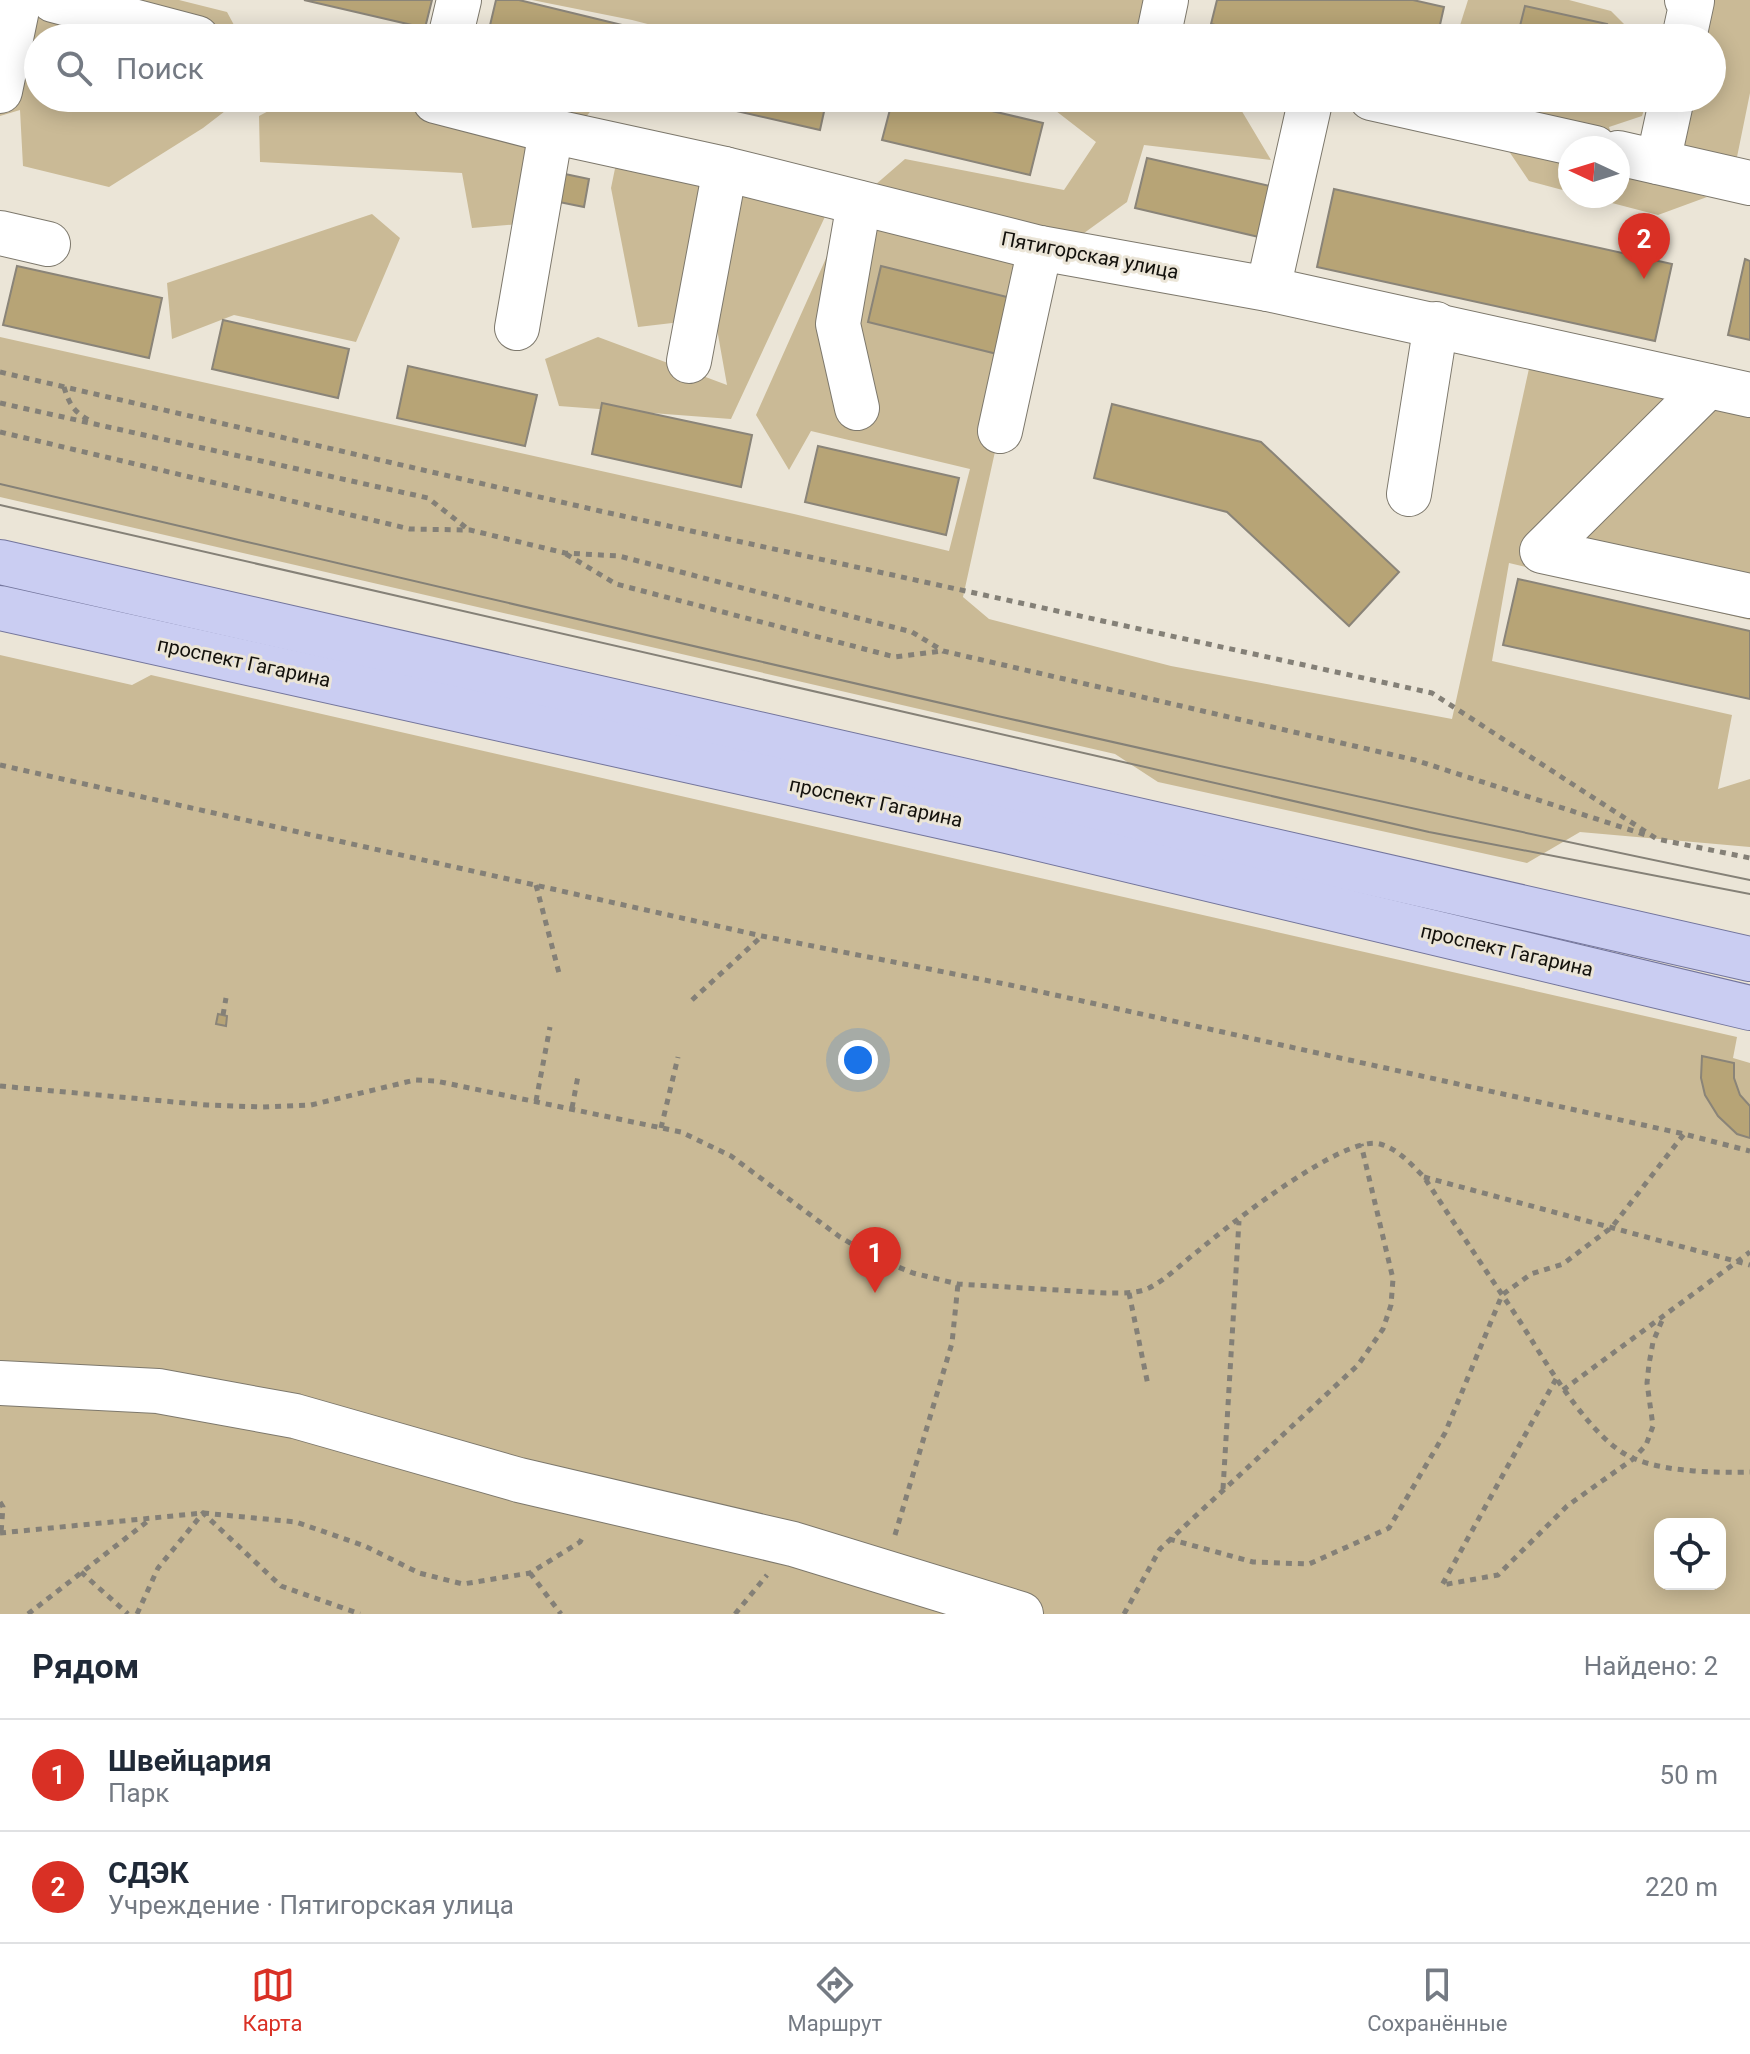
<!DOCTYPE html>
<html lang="ru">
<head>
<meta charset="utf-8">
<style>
	:root { --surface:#fff; --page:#f2f2f3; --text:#1f2937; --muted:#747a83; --line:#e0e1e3; --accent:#d93025 }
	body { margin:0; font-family:Roboto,sans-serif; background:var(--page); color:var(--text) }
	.controls { position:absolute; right:24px; bottom:24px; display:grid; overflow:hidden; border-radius:16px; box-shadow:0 4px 20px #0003 }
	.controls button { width:72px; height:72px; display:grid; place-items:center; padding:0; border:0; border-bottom:2px solid var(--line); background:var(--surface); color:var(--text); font:40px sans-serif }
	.compass { position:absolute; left:1558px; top:136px; width:72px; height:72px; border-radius:50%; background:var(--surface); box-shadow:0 4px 20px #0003; rotate:274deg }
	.you { position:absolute; left:858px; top:1060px; width:28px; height:28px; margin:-20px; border:6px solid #fff; border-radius:50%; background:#1a73e8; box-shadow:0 0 0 12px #1a73e833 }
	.badge { display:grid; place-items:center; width:52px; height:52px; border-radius:50%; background:var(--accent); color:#fff; font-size:26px; font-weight:700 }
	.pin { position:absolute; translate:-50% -66px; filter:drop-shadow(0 2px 4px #0008) }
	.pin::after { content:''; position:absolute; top:42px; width:28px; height:24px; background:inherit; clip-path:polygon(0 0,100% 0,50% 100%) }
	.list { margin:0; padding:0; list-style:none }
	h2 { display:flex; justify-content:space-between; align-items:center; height:104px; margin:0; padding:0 32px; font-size:34px }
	h2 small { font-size:26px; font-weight:400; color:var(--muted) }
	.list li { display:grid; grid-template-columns:52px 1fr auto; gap:24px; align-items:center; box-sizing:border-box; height:112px; padding:0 32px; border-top:2px solid var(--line) }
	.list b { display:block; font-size:30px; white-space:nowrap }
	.list p { margin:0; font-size:26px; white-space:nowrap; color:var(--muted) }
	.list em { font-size:26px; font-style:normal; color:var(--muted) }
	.icon { flex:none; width:44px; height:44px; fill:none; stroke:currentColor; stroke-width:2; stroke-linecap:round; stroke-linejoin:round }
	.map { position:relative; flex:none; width:1750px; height:1614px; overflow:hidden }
	.search { position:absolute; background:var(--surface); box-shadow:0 4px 20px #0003; left:24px; right:24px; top:24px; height:88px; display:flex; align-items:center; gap:20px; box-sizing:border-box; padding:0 28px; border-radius:44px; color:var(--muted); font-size:30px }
	.sheet { height:328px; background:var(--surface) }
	nav { display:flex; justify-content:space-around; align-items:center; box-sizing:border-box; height:112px; border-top:2px solid var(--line); background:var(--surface); font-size:22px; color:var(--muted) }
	nav a { display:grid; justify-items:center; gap:4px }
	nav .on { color:var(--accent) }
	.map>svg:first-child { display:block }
</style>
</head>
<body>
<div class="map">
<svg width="1750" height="1614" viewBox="0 0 1750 1614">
	<rect width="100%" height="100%" fill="#ebe5d7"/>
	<g fill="#caba96" fill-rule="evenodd">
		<path d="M108 0H179L227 12 241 38H38V98H242L203 128 109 187 23 166 20 110 0 116V25Z"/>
		<path d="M532 0H1148L1144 38H702L632 20Z"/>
		<path d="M1468 0H1569L1611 11 1638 38H1456Z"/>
		<path d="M1697 0H1750V93L1737 157 1674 147 1682 98H1712V38H1691Z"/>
		<path d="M293 98H379L540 137 520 224 472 228 462 173 260 162 259 116Z"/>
		<path d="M466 98H601L574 132Z"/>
		<path d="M979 98H1234L1271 160 1144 145 1127 202 1073 241 867 192 905 159 1064 190 1096 142 1056 111Z"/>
		<path d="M1473 98H1648L1642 116 1609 127 1616 148H1570V192L1529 181Z"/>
		<path d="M618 154 829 208 731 419 559 406 545 359 598 337 727 385 715 318 638 327 611 188Z"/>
		<path d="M1618 155 1623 170 1707 197 1658 215 1585 196H1618Z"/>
		<path d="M372 214 400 238 356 342 234 315 172 339 167 283Z"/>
		<path d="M844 218 1023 257 986 392 998 438 963 597 989 619 1171 666 1452 719 1530 364 1750 413V620L1509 563 1492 661 1732 715 1718 789 1750 779V847L1580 832 1527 863 1158 782 1115 754 0 497V337L794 514 949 551 970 469 811 431 789 470 756 415Z"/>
		<path d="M0 655 132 685 151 675 1737 1037 1733 1058 1750 1063V1614H0ZM1660 1524H1720V1584H1660Z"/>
	</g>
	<g fill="#b7a476" stroke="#8a8478" stroke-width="2">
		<path d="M304 0H432L425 28Z"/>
		<path d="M496 0H519L622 25 618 38H487Z"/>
		<path d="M1217 0H1413L1444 7 1437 38H1270L1211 24Z"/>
		<path d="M1525 6 1607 24 1604 38H1517Z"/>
		<path d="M679 98H827L820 130Z"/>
		<path d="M893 98H937L1043 123 1030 175 882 140Z"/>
		<path d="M1147 158 1274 187 1263 238 1135 208Z"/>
		<path d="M565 174 589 179 584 207 559 202Z"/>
		<path d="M1334 189 1672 264 1655 341 1317 267Z"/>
		<path d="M1745 259 1750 261V340L1728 335Z"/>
		<path d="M17 266 162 298 149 358 3 325Z"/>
		<path d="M881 266 1011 298 997 354 868 322Z"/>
		<path d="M223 320 349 349 338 398 212 369Z"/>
		<path d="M408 366 537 395 525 446 397 418Z"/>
		<path d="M602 403 752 435 741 487 592 454Z"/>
		<path d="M1112 404 1261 442 1399 572 1349 626 1227 512 1094 478Z"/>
		<path d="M818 446 959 478 946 535 805 502Z"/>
		<path d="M1518 579 1750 631V699L1503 645Z"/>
		<path d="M218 1014 227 1016 226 1026 216 1024Z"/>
		<path d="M1702 1056 1734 1063V1078L1740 1095 1750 1106V1138L1737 1134 1718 1116 1705 1095 1701 1078Z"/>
	</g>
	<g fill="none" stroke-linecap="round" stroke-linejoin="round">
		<g stroke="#7d786c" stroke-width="46">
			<g id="minor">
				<path d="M53 0 197 38"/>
				<path d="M450 38 459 0"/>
				<path d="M1158 38 1166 0"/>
				<path d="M1684 38 1692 1 1687 0"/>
				<path d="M0 91 19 0"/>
				<path d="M436 98 435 101 551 131 725 169 1040 248 1268 289 1750 395"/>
				<path d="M1371 98 1595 148"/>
				<path d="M1618 153 1750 183"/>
				<path d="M1658 162 1672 98"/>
				<path d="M0 233 48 244"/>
				<path d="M1268 289 1311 98"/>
				<path d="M517 328 551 131"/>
				<path d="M689 361 725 169"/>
				<path d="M1708 386 1542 551 1750 596"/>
				<path d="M857 408 838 324 859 203"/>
				<path d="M1000 431 1040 248"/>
				<path d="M1409 494 1436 324"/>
				<path d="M0 1383 158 1391 295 1416 519 1480 793 1544 1021 1614"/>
			</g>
		</g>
		<g stroke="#73759c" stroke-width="46">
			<g id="major">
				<path d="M0 562 1750 959"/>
				<path d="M0 608 1007 831 1750 1008"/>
			</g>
		</g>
		<g stroke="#848077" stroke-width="5" stroke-dasharray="6 6" stroke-linecap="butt">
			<path d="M0 372 600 511 1432 693 1657 839 1750 858"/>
			<path d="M64 387C69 404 74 412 89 420"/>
			<path d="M0 403 428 498 469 530"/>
			<path d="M0 432 410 529 470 530 565 553 619 556 912 632 943 651 1415 760 1649 836"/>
			<path d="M566 554 616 584 895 657 942 651"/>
			<path d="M0 765 762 936 1010 985 1684 1134 1750 1151"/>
			<path d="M536 885 559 973"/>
			<path d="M692 1000 762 936"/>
			<path d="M223 1015 226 998"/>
			<path d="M0 1086 207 1105 262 1107 311 1105 415 1080 436 1081 681 1132 731 1156 840 1237 876 1258 913 1273 958 1284 1106 1293C1120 1293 1136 1294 1149 1288 1167 1279 1182 1263 1198 1251 1229 1225 1344 1134 1380 1144 1398 1149 1411 1164 1424 1177 1455 1225 1487 1272 1519 1320 1544 1359 1591 1442 1635 1459 1667 1472 1716 1473 1750 1472"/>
			<path d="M536 1101 550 1027"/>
			<path d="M572 1108 578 1076"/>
			<path d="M661 1128 678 1057"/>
			<path d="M1424 1177 1750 1265"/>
			<path d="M1129 1293 1148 1385"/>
			<path d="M1556 1379 1442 1585 1498 1575 1567 1506 1633 1459 1646 1445 1653 1426 1647 1383 1649 1364 1653 1342 1663 1318"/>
			<path d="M1563 1390 1750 1252"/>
			<path d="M1223 1489 1239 1221"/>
			<path d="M0 1502 3 1507 1 1533"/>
			<path d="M0 1533 203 1513 296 1522 365 1546 419 1573 463 1584 530 1573 580 1542 584 1535"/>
			<path d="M895 1535 952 1343 958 1284"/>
			<path d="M1169 1539 1253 1562 1309 1564 1389 1528 1445 1433 1502 1295 1531 1274 1563 1264 1612 1227 1684 1134"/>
			<path d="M81 1572 128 1614"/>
			<path d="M530 1573 561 1614"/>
			<path d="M28 1614 148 1521"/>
			<path d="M137 1614 158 1568 203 1513 281 1586 360 1614"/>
			<path d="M735 1614 767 1575"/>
			<path d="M1124 1614 1160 1549 1358 1365 1383 1329 1391 1305 1393 1279 1361 1144"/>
		</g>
		<use href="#minor" stroke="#fff" stroke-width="44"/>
		<use href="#major" stroke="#cacdf2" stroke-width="44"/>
		<g stroke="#858177" stroke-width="2">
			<path d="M0 484C582 620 1164 759 1750 880"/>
			<path d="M0 505 1429 832 1750 894"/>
		</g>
	</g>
	<g text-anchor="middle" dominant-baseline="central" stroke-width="6" stroke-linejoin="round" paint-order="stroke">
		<g font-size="20" fill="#13110c" stroke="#ebe5d7">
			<text transform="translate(1090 255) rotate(11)">Пятигорская улица</text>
			<text transform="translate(244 662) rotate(12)">проспект Гагарина</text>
			<text transform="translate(876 802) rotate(12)">проспект Гагарина</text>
			<text transform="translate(1507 950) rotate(13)">проспект Гагарина</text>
		</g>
	</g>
</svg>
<div class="controls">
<button><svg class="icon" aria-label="locate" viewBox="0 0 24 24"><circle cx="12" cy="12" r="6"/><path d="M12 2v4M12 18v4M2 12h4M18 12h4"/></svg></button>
</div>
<svg class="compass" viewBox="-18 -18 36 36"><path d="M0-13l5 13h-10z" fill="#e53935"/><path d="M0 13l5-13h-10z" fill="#747a83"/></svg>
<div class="you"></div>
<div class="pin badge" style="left:875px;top:1293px">1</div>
<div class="pin badge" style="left:1644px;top:279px">2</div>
<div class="search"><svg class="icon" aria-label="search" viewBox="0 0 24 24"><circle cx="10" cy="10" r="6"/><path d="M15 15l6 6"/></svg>Поиск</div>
</div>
<section class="sheet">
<h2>Рядом<small>Найдено: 2</small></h2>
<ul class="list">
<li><span class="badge">1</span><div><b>Швейцария</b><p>Парк</p></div><em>50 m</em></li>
<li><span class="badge">2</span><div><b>СДЭК</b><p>Учреждение · Пятигорская улица</p></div><em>220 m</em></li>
</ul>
</section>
<nav>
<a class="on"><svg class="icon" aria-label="map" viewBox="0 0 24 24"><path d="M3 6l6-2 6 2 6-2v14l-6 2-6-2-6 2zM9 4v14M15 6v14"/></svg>Карта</a>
<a><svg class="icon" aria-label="directions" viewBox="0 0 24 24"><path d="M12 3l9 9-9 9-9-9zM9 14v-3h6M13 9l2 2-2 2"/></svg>Маршрут</a>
<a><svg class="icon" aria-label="saved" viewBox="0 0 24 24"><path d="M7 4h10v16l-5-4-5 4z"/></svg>Сохранённые</a>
</nav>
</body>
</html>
